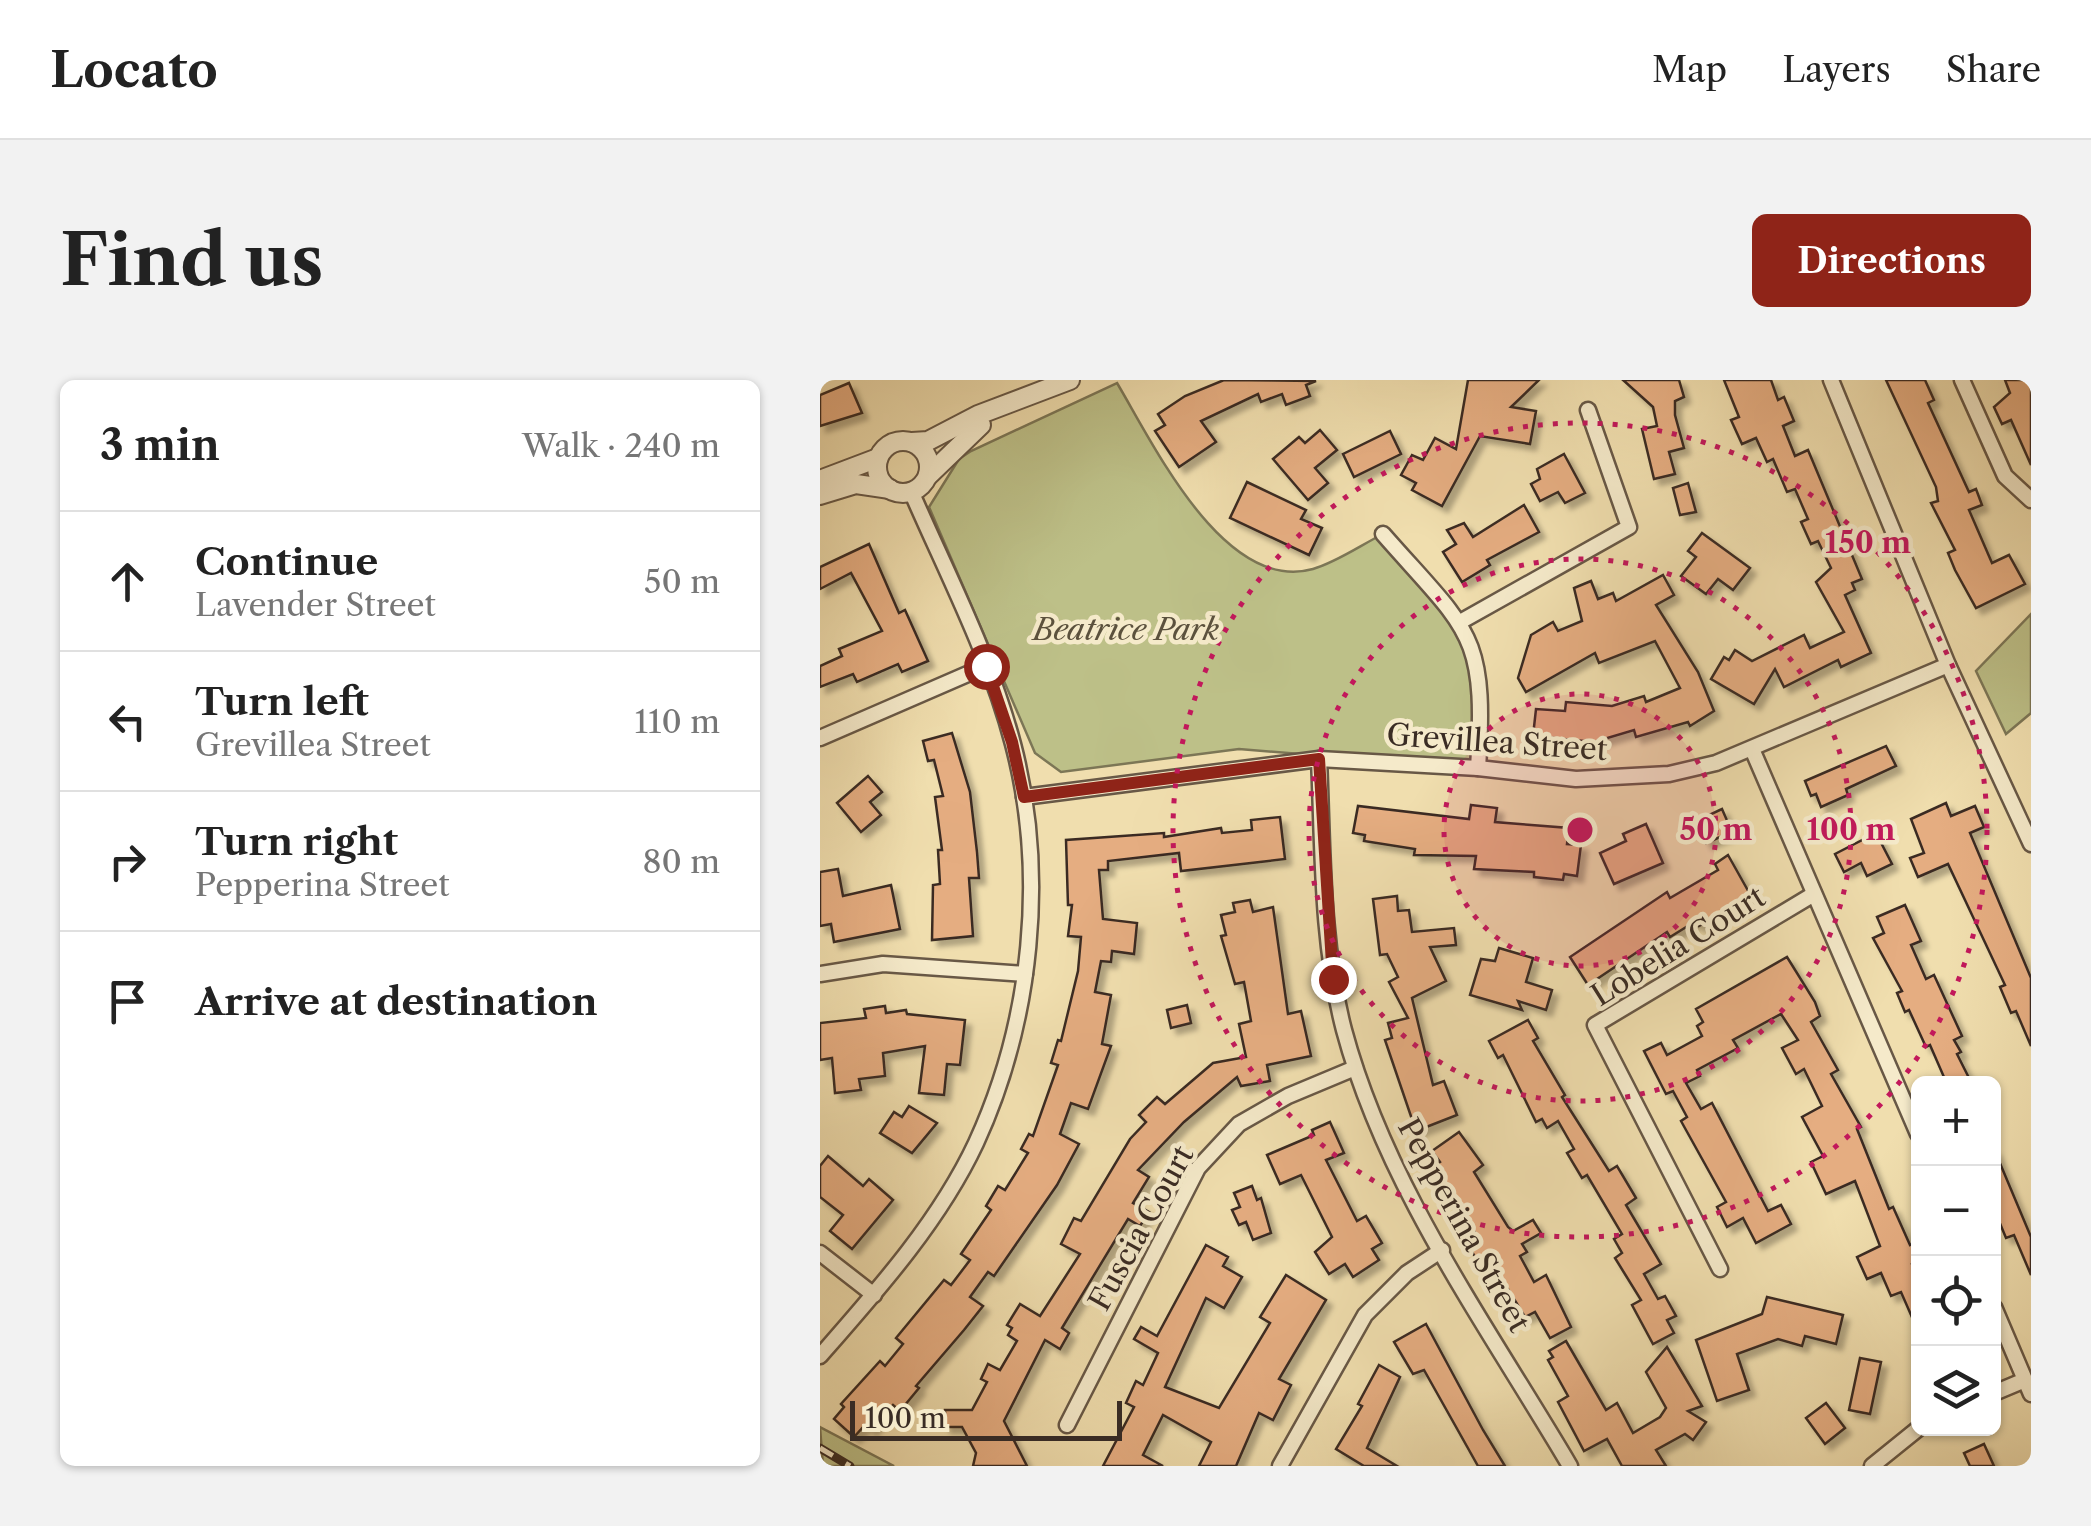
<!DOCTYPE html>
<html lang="en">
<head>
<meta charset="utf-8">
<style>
	:root { --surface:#fff; --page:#f2f2f2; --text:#222; --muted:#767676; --line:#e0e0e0; --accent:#8f2418 }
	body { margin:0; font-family:"Libre Caslon Text",serif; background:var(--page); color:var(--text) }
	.controls { position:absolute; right:30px; bottom:30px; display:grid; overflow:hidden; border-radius:15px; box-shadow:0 2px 8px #0004 }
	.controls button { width:90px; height:90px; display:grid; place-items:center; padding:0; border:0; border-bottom:2px solid var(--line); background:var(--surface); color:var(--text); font:50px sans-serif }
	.scale { position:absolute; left:30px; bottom:25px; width:272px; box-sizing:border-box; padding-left:10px; border:5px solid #3a2c24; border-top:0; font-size:28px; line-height:35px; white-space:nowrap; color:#3a2c24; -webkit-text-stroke:8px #f5eaca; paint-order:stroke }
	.stop { position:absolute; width:30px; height:30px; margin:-22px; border:8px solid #8f2418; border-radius:50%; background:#fff }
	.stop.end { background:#8f2418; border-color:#fff; box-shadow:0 2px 10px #0008 }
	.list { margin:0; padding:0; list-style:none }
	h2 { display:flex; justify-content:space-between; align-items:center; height:130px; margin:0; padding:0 40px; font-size:42px }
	h2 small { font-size:32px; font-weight:400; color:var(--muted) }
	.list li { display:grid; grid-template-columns:65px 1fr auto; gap:30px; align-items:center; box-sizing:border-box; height:140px; padding:0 40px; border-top:2px solid var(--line) }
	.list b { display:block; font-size:38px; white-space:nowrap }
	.list p { margin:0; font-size:32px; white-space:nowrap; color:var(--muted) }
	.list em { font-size:32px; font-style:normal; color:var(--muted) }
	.icon { flex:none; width:55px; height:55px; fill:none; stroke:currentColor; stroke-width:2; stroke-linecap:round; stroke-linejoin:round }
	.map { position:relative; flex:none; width:1211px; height:1086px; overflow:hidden; border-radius:15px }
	header { display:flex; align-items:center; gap:60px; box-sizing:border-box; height:140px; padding:0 50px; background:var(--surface); border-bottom:2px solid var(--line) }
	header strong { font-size:48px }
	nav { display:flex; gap:55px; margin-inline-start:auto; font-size:35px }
	.intro { display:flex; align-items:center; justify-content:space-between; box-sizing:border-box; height:240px; padding:0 60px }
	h1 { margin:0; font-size:70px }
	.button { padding:25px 45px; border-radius:15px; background:var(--accent); color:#fff; font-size:35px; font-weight:700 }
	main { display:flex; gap:60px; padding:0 60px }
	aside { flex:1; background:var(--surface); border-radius:15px; box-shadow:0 2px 8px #0004 }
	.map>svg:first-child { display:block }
</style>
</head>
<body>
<header>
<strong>Locato</strong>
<nav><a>Map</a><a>Layers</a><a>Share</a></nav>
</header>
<div class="intro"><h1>Find us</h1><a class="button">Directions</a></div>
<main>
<aside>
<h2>3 min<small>Walk · 240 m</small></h2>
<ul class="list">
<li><svg class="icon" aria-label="ahead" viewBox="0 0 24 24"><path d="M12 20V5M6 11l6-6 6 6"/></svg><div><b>Continue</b><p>Lavender Street</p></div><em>50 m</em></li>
<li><svg class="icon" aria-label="left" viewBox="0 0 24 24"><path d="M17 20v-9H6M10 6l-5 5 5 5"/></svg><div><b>Turn left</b><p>Grevillea Street</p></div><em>110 m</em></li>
<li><svg class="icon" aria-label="right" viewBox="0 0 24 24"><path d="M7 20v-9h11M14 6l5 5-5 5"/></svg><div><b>Turn right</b><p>Pepperina Street</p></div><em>80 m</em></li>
<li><svg class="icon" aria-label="arrive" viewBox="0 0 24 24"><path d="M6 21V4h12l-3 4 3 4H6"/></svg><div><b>Arrive at destination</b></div></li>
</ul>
</aside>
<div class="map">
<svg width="1211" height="1086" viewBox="0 0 1211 1086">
	<defs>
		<filter id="shadow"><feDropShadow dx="6" dy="6" stdDeviation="2.5" flood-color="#0004"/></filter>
	</defs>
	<rect width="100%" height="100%" fill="#f0deae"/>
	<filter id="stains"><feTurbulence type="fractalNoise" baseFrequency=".002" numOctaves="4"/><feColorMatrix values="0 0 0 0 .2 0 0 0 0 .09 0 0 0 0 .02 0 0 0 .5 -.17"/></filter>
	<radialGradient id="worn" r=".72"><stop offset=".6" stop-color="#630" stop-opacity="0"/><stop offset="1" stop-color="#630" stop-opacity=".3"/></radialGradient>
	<g fill="#bdc088" stroke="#7c7656" stroke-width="2.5">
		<path d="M297 3C333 63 404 214 493 189 517 182 541 165 563 154L640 242 661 302 665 389 419 369 241 392 215 373 109 127 139 79 151 71Z"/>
		<path d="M1211 234V333L1186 354 1156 291Z"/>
		<path d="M0 1047 74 1086H3Z"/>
	</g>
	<g fill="#e5ad81" stroke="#3a2c24" stroke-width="2.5" filter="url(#shadow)">
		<path d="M404 0 496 1 486 5 490 16 466 25 462 14 441 22 438 14 381 41 396 62 359 87 335 51 345 45 338 34 365 16Z"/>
		<path d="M648 0H719L691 27 716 31 710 64 660 56 622 126 592 110 596 103 581 95 592 75 603 80 615 58 636 69Z"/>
		<path d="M803 0H859L864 17 855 21V35L864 68 849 72 855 94 834 99 822 49 837 46 833 27Z"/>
		<path d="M904 0H951L958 20 964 17 974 41 963 46 975 76 988 70 1042 199 1032 203 1035 210 1025 215 1051 273 1021 287 1018 280 964 307 955 289 934 324 891 299 904 277 909 280 915 270 932 281 984 255 990 268 1024 252 996 202 1011 188 998 161 991 164 981 142 988 139 975 109 967 112 953 79 947 82 936 58 922 64 911 40 919 37Z"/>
		<path d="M1066 0H1105L1114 20 1108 23 1149 112 1156 109 1162 125 1149 130 1172 183 1189 175 1205 204 1156 228 1135 190 1128 173 1135 170 1111 123 1118 121 1116 107Z"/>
		<path d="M1185 0H1211V85L1191 40 1182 44 1174 27 1190 13Z"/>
		<path d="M29 3 42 33 0 46V15Z"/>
		<path d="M500 50 517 70 495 88 508 103 488 120 453 79 479 57 485 63Z"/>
		<path d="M570 51 581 74 534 97 523 74Z"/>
		<path d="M744 74 765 113 745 123 738 112 720 121 711 104 720 99 717 89Z"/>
		<path d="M427 102 486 130 481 139 502 148 489 175 410 138Z"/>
		<path d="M868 103 876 132 860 135 853 108Z"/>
		<path d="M704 125 719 152 667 180 670 185 642 202 623 172 636 164 627 150 644 143 653 157Z"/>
		<path d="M882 153 930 188 913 210 898 199 886 214 861 196 876 177 868 171Z"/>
		<path d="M49 164 79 233 85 230 108 281 82 292 78 284 37 302 33 294 0 307V286L22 276 19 269 62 251 31 193 0 209V187Z"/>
		<path d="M843 195 854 215 836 225 878 292 894 331 870 346 868 342 816 357 814 350 774 362 713 356 716 329 745 331 746 322 792 326 824 316 826 322 860 308 835 261 779 283 775 273 706 312 698 298 711 255 733 242 738 251 762 241 754 208 771 201 778 219 793 213 796 221Z"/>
		<path d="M132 353 150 412 157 472 159 498H149L153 556 112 560 113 505 120 504 118 470H122L115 417 123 416 114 380 108 381 103 361Z"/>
		<path d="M1066 366 1076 386 1026 409 1028 415 1001 427 996 414 991 416 985 401Z"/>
		<path d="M48 396 62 412 50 422 61 435 41 452 17 423Z"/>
		<path d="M1126 423 1131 436 1155 426 1164 447 1150 453 1211 598V666L1196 631 1191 633 1180 607 1185 605 1128 484 1098 497 1090 478 1104 473 1091 439Z"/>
		<path d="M651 425 677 428 675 442 749 448 747 464 761 465 757 496 744 494 743 500 714 497V492L654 489 656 476 594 475 595 469 544 461 545 455 533 453 538 426 649 439Z"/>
		<path d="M902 429 912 452 886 463 876 441Z"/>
		<path d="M460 437 465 479 361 491 359 473 288 481V490H279L283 539 317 543 314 574 292 571 291 582 281 581 275 612 291 615 282 664 291 666 268 729 251 723 240 754 259 764 237 805 174 896 168 892 150 917 163 926 144 950 96 1006 99 1008 80 1031 73 1025 51 1050 45 1045 34 1057 14 1039 24 1027 21 1024 60 981 65 986 83 964 76 958 124 900 131 905 150 880 141 874 171 830 166 826 178 806 185 810 208 773 201 769 209 754 213 756 238 685 231 683 238 660 241 661 258 591 261 557 248 556 252 525H248L246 460 344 453V457L401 448 402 453 432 450 431 440Z"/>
		<path d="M826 444 843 483 794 504 780 473 806 461 803 454Z"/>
		<path d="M1056 453 1072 484 1047 496 1041 483 1024 492 1015 474Z"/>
		<path d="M908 475 931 516 879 546 876 541 850 557 847 552 768 605 750 577 847 512 850 518 898 490 895 484Z"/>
		<path d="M18 489 23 516 71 505 80 549 14 562 11 544 0 546V492Z"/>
		<path d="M577 516 578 531 589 530 592 552 634 548 636 565 610 567 626 601 592 618 613 705 624 701 637 735 596 751 565 660 572 658 568 643 588 638 569 602 578 597 567 574 560 575 553 519Z"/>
		<path d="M430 520 433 532 453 527 468 634 481 631 491 676 447 685 450 701 421 706 417 697 364 742 318 790 329 797 313 823 329 832 320 846 308 839 242 948 249 953 240 969 225 960 184 1041 207 1086H153L156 1073 142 1047H125V1030H152L167 1002 161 999 168 984 180 990 197 961 188 955 192 948 187 945 200 924 220 936 260 874 241 864 254 838 261 841 310 759 326 742 319 735 337 717 345 724 393 683 426 677 419 644 431 641 424 602 415 604 401 556 406 555 401 535 415 532 413 523Z"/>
		<path d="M1085 525 1101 561 1091 565 1106 599 1114 595 1142 656 1134 660 1141 672 1137 674 1152 704H1127L1110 665 1106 667 1089 630 1085 632 1077 613 1082 611 1053 558 1064 553 1057 537Z"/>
		<path d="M679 568 713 578 706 602 732 610 726 630 698 621 702 630 650 615 661 579 675 581Z"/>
		<path d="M967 577 995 622 1000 636 991 642 1018 690 1011 694 1041 747 1037 749 1069 829 1073 827 1090 865 1098 861V881L1092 884 1098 898V951L1081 912 1071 916 1061 893 1047 899 1037 877 1060 866 1035 801 1006 814 991 782 1003 776 982 737 1002 726 984 689 976 694 962 668 978 660 961 634 913 660 918 668 877 690 880 696 866 703 881 729 892 723 948 831 961 825 971 844 936 863 923 838 907 847 897 827 906 822 861 741 867 737 853 711 846 714 824 671 841 663 847 675 882 656 877 646 883 642 876 629Z"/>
		<path d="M367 625 371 643 351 648 347 630Z"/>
		<path d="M65 626 66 633 86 630 87 634 145 640 140 685 127 684 124 715 99 713 105 666 63 673 65 696 39 699 41 710 15 713 12 678 0 680V643L46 638 44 629Z"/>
		<path d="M708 640 718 658 713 661 745 715 742 717 789 791 797 786 816 818 806 825 841 884 824 894 838 919 845 916 856 936 847 940 854 953 833 964 812 925 821 920 795 878 802 873 794 859 802 854 767 795 762 798 747 773 754 769 738 741 727 748 722 739 716 742 683 675 678 678 669 661Z"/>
		<path d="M89 726 117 743 92 773 60 753 74 732 82 737Z"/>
		<path d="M510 742 524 773 506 780 537 841 546 836 562 863 552 869 559 880 533 897 525 884 509 894 495 872 512 857 481 795 460 804 447 775 494 755 492 750Z"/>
		<path d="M639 752 663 785 654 792 688 847 693 851 713 840 721 853 702 864 707 872 700 876 714 902 726 895 751 947 730 958 715 932 705 937 669 878 659 884 650 868 661 862 613 787 620 782 612 771Z"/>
		<path d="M1174 769 1211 857V895L1194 855 1186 858 1174 829Z"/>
		<path d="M8 776 43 806 49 799 73 820 32 869 10 851 23 835 0 817V786Z"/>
		<path d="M432 806 437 820 441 818 451 853 433 860 426 842 419 845 412 830 420 827 414 813Z"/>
		<path d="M386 865 408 877 403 886 422 897 404 928 386 918 345 1007 399 1028 450 943 440 937 466 895 506 920 459 999 471 1005 453 1040 439 1033 416 1086H379L391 1062 343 1035 323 1075 343 1086H283L314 1027 306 1023 316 1001 323 1005 338 973 314 959 321 947 337 956Z"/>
		<path d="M947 917 1023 935 1016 964 985 956 982 966 958 959 917 974 929 1010 897 1021 876 960 942 934Z"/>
		<path d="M606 944 663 1050 685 1086H658L604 990 593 994 574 962Z"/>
		<path d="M746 961 786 1030 797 1023 813 1053 840 1037 846 1028 826 992 847 967 882 1026 868 1031 886 1042 873 1060 865 1054 836 1070 846 1086H802L787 1059 764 1071 738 1022 748 1016 728 980 733 977 729 971Z"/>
		<path d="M1040 978 1061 982 1050 1034 1029 1030Z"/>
		<path d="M559 985 580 997 547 1068 577 1086H544L516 1069 542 1026 538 1024Z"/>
		<path d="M1006 1023 1025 1048 1005 1064 986 1038Z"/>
		<path d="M1164 1064 1174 1086H1150L1144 1073Z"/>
	</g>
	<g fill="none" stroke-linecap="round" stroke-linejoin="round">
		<g stroke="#685846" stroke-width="19">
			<g id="minor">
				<path d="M1011 0 1128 285 1211 464"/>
				<path d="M1142 0 1185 96 1211 120"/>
				<path d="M563 154C648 251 667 251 658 388"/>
				<path d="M640 242 809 147 768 30"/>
				<path d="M0 358 166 286"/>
				<path d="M932 369 1098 754"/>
				<path d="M499 379C503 469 501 562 524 650 566 807 668 947 750 1086"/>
				<path d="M204 417 499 379 658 388 756 399 849 394 896 383 1128 285"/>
				<path d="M0 594 63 584 205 594"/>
				<path d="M0 873 54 915"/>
				<path d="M900 889 775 645 994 514"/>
				<path d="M1174 927 1211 1014"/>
				<path d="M0 976C57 911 119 842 156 763 212 641 227 494 193 364 170 276 127 194 91 111"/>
				<path d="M1174 1013 1205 1000"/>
				<path d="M247 1045 378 788 419 744 468 716 535 688"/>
				<path d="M460 1086 545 935 587 893 622 870"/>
				<path d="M1052 1086 1099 1048"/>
			</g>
		</g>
		<g stroke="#685846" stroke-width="22">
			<g id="tertiary">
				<circle cx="83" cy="87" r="26"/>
				<path d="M92 62 108 61 158 35 250 0"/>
				<path d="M108 96 161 45"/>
				<path d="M0 100 58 78"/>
				<path d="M0 115 36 104 70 109"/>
			</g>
		</g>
		<use href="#minor" stroke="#f5eaca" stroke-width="14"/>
		<use href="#tertiary" stroke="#f5eaca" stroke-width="18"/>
		<g stroke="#3a2c24" stroke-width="9">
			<path id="rail" d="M0 1068 30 1086"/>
		</g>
		<use href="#rail" stroke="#f5eaca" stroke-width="5" stroke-dasharray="15" stroke-linecap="butt"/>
	</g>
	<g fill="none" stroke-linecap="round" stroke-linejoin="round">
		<path stroke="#8f2418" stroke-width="12" d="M166 286 192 362 204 417 499 379 513 599"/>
	</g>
	<circle cx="760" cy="450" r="136" fill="#c2185b" fill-opacity=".12"/>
	<g fill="none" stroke="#c2185b" stroke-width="5" stroke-dasharray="5 10">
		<circle cx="760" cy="450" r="136"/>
		<circle cx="760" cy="450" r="271"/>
		<circle cx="760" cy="450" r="407"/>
	</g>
	<g text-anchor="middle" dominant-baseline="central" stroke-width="9" stroke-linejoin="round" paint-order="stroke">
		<g font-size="30" font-style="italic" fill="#5b513d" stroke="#f5eaca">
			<text x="306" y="249">Beatrice Park</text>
		</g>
		<g font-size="30" fill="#3a2c24" stroke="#f5eaca">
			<text transform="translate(677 362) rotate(4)">Grevillea Street</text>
			<text transform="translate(858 566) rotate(-32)">Lobelia Court</text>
			<text transform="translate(644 845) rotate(61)">Pepperina Street</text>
			<text transform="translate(321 848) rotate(-61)">Fuscia Court</text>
		</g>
	</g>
	<circle cx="760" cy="450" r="15" fill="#c2185b" stroke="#f5eaca" stroke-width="5"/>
	<g font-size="30" text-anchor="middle" font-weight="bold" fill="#c2185b" stroke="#f5eaca" stroke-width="9" stroke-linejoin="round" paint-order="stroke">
		<text x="1048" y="173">150 m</text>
		<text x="896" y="460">50 m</text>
		<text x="1031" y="460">100 m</text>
	</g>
	<rect width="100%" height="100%" filter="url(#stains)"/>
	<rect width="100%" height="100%" fill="url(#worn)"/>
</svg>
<div class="controls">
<button>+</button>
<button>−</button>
<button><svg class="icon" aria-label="locate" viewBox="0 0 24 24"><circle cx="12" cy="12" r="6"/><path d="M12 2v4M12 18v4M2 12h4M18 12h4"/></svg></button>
<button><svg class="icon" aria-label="layers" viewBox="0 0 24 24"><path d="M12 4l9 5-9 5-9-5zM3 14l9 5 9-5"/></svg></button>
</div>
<div class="scale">100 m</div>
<div class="stop" style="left:166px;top:286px"></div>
<div class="stop end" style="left:513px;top:599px"></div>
</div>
</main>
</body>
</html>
